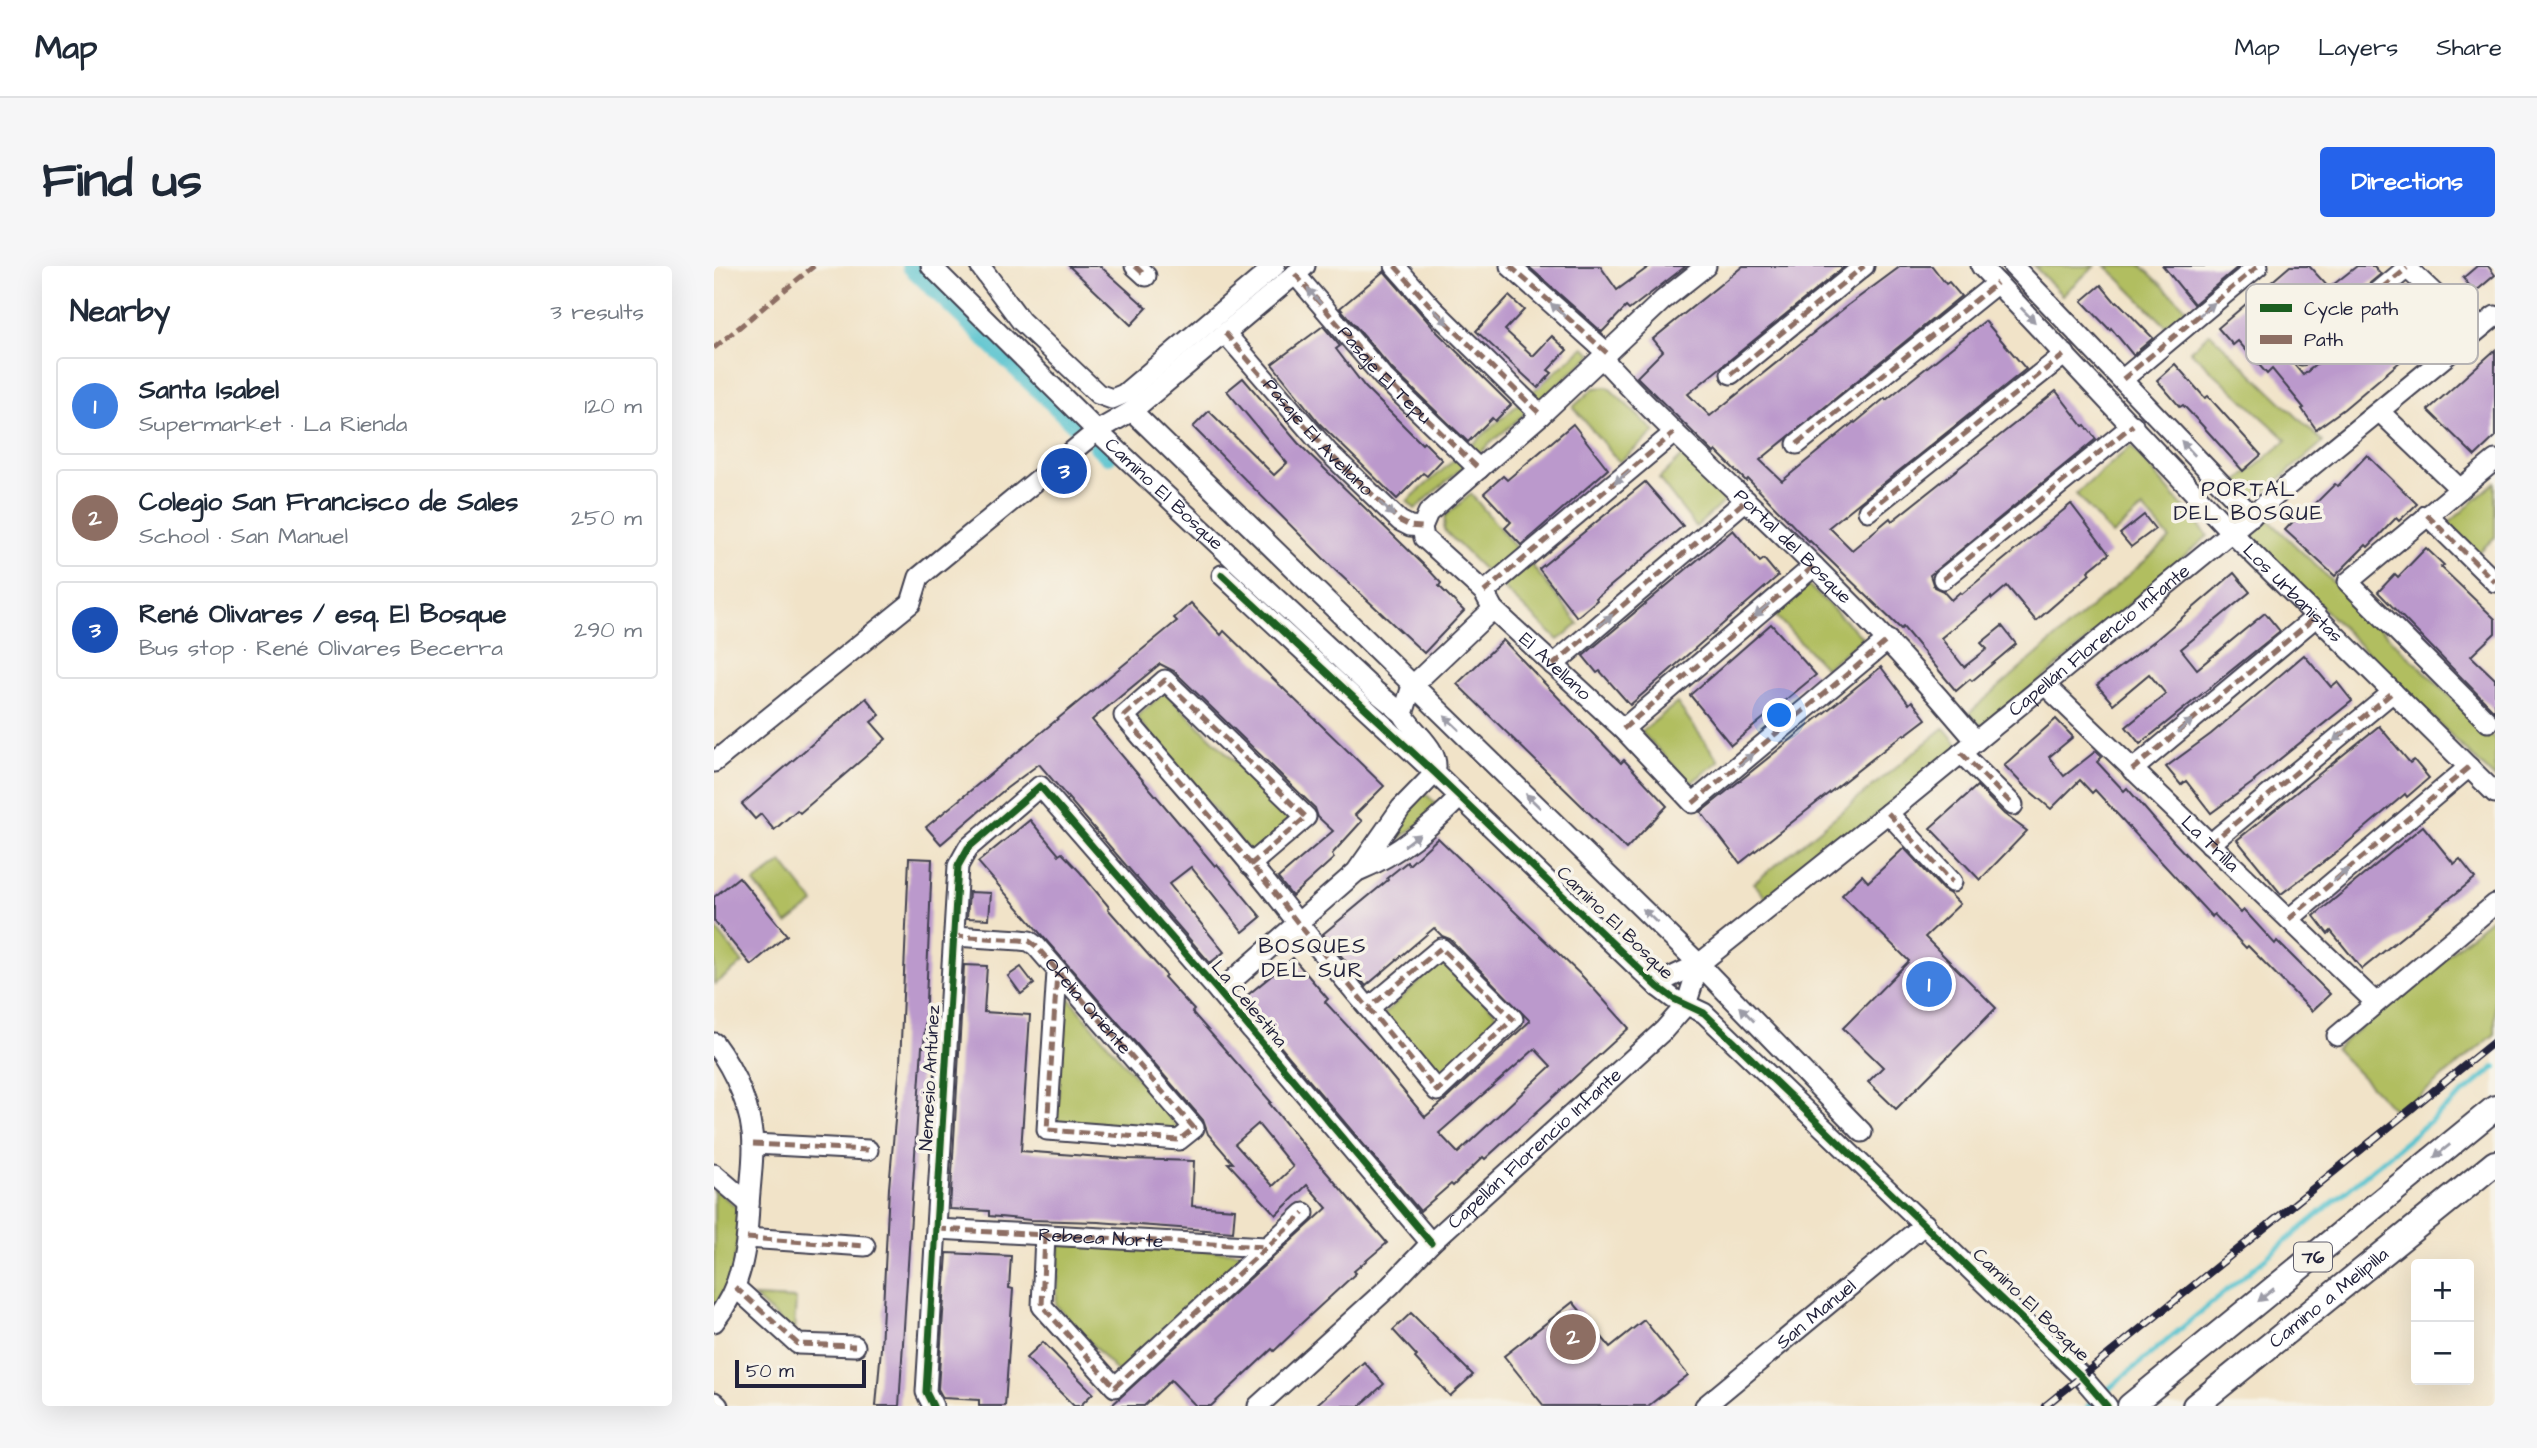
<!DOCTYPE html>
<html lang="en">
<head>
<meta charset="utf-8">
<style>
	:root { --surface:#fff; --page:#f6f6f7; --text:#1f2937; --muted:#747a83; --line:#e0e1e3; --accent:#2563eb }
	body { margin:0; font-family:"Architects Daughter",sans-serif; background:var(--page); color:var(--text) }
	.controls { position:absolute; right:21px; bottom:21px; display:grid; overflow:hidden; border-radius:7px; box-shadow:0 7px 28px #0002 }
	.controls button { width:63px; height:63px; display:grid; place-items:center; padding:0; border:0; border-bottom:2px solid var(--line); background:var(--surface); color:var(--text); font:35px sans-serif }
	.scale { position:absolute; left:21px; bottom:18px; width:131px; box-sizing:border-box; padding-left:7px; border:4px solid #22223b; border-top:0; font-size:19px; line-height:24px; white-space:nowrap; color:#22223b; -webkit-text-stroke:5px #f7f3e8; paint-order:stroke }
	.you { position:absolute; left:1066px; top:450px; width:24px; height:24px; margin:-18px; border:5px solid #fff; border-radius:50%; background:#1a73e8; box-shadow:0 0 0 10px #1a73e833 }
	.badge { display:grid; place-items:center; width:46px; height:46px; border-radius:50%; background:var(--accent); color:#fff; font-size:23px; font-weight:700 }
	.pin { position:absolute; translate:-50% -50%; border:4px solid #fff; box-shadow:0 2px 7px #0006 }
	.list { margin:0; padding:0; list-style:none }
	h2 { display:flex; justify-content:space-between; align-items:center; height:91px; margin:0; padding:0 28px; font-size:30px }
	h2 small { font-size:23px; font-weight:400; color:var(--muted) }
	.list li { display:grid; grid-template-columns:46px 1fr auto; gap:21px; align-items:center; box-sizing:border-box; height:98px; margin:0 14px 14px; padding:0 14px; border:2px solid var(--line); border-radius:7px }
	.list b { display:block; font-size:26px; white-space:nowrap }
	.list p { margin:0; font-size:23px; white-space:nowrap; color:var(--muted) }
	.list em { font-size:23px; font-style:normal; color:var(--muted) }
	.map { position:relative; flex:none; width:1781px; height:1140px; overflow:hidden; border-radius:7px }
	header { display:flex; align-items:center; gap:42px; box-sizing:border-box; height:98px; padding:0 35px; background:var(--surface); border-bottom:2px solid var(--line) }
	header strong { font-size:33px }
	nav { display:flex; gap:38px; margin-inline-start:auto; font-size:24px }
	.intro { display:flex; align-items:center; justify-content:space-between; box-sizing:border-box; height:168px; padding:0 42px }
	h1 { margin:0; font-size:49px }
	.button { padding:18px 32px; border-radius:7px; background:var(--accent); color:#fff; font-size:24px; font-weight:700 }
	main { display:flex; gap:42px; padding:0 42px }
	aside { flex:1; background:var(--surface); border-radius:7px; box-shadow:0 7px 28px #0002 }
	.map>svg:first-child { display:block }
</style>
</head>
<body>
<header>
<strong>Map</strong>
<nav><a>Map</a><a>Layers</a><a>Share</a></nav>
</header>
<div class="intro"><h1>Find us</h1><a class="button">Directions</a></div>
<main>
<aside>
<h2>Nearby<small>3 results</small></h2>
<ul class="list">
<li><span class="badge" style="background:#3f7fe0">1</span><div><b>Santa Isabel</b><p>Supermarket · La Rienda</p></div><em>120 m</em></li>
<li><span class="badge" style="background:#8d6e63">2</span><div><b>Colegio San Francisco de Sales</b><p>School · San Manuel</p></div><em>250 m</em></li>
<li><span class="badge" style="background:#1a4fb4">3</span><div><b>René Olivares / esq. El Bosque</b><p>Bus stop · René Olivares Becerra</p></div><em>290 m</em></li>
</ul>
</aside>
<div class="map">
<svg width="1781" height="1140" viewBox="0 0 1781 1140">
	<rect width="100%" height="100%" fill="#f7f3e8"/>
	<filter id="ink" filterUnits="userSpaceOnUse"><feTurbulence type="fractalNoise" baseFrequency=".0143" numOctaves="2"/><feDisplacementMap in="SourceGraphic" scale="14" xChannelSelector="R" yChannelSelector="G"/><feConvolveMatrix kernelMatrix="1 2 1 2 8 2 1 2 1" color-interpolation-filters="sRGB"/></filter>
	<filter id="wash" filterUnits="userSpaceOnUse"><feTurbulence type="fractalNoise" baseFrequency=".00686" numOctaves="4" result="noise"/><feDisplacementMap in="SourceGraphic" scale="28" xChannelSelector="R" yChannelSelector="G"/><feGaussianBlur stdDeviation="1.57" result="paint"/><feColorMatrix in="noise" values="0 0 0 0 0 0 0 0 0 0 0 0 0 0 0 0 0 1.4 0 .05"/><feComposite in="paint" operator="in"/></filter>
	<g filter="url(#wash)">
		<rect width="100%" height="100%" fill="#f1e3c8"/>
		<g fill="#b1be60" stroke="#6a704e" stroke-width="2">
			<path d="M1320 0H1381L1348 29Z"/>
			<path d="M1392 0H1428L1478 48 1459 67Z"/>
			<path d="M1496 67 1609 176 1548 228 1534 230 1522 217 1573 174 1476 85Z"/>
			<path d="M870 81 879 88 701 243 693 235Z"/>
			<path d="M894 121 941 166 905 196 859 141 880 122Z"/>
			<path d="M1417 180 1494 270 1270 463 1255 447 1456 273 1429 242 1398 269 1362 228Z"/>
			<path d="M968 190 1016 230 982 261 945 213Z"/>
			<path d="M1781 216V271L1762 289 1734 258Z"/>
			<path d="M757 228 803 283 773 307 730 264 731 250Z"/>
			<path d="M1554 253 1781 474V513L1534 268Z"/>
			<path d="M816 297 865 358 844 374 787 320Z"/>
			<path d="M1092 317 1149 372 1111 402 1057 345Z"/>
			<path d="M451 426 580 554 538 589 422 451Z"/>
			<path d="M963 437 1005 495 977 517 927 466Z"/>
			<path d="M1230 462 1246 481 1055 636 1040 617Z"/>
			<path d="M709 525 726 542 661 592Z"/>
			<path d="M68 596 100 637 73 658 40 617Z"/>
			<path d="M1781 649V768L1684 848 1621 783Z"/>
			<path d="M0 660 29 697 1 718 0 716Z"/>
			<path d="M729 692 787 752 726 809 669 749Z"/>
			<path d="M351 727 469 867 342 860Z"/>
			<path d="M0 923 26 944C23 979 22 1015 0 1043Z"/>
			<path d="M346 975 535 987 404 1107 342 1039Z"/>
			<path d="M40 1031 82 1033 80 1068Z"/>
		</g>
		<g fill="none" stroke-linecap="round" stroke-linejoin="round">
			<path stroke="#56c3cf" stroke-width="5" d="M1374 1140 1781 801"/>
			<g stroke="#56c3cf" stroke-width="19">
				<path d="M197 0 367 164"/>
				<path d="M384 180 394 189"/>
			</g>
		</g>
		<g id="blocks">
			<g fill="#b9c" fill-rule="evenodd">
				<path d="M355 0H386L433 42 417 59Z"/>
				<path d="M814 0H886L903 24 936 0H972L915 44 912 41 888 66Z"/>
				<path d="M1029 0H1131L974 128 996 150 1133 40 1187 0H1218L1232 18 1235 16 1247 30 1046 194 1068 215 1140 156 1141 157 1171 132 1172 134 1271 55 1312 103 1115 261 1138 284 1176 252 1178 255 1342 125 1369 160 1371 159 1382 173 1216 309 1220 321 1229 325 1237 334 1246 326 1248 328 1357 238 1395 288 1374 305 1376 308 1322 355 1293 320 1278 333 1277 331 1227 372 1250 401 1273 383 1267 377 1288 360 1302 378 1258 415 1256 413 1242 425 1189 361 1187 363 1096 275 1095 276 1034 213 1032 215 1002 185 1000 187 923 111 949 85 939 73Z"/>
				<path d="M1449 0H1525L1480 38Z"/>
				<path d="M1576 0H1595L1615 22 1643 0H1660L1667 8 1580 80 1572 89 1589 109 1691 27 1707 47 1710 45 1726 62 1630 143 1602 163 1588 143 1590 142 1558 103 1553 108 1524 75 1519 79 1504 62Z"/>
				<path d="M1763 0H1774L1781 9 1761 26 1749 12Z"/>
				<path d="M670 5 722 65 797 139 781 155 778 152 754 176 678 103 626 42Z"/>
				<path d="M1387 19 1402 37 1404 36 1439 72 1419 89 1397 62 1396 64 1368 35Z"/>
				<path d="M795 30 810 44 791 64 819 90 838 70 853 84 834 104 838 107 824 122 762 65Z"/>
				<path d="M609 60 626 80 622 83 651 121 708 178 710 176 728 194 713 210 709 207 683 233 606 158 558 98Z"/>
				<path d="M1781 84V171L1761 190 1714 144Z"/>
				<path d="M1461 98 1491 132 1494 130 1547 189 1529 205 1487 158 1469 139 1466 141 1443 114Z"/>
				<path d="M529 112 584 177 714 303 727 317 725 320 750 345 710 387 619 302 479 161 495 145 560 209 573 197 513 125Z"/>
				<path d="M859 158 894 203 807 279 791 262 797 256 770 227 789 210 793 214Z"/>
				<path d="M1653 189 1703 238 1685 255 1682 252 1654 281 1652 279 1621 310 1571 264 1588 246 1590 249 1621 218 1624 220Z"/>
				<path d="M931 216 969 260 882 332 883 334 863 351 825 303Z"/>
				<path d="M1430 249 1441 263 1417 281 1406 268Z"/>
				<path d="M1019 264 1046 296 1050 293 1064 310 916 439 886 405 883 407 869 390Z"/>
				<path d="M1712 282 1730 299 1727 301 1781 353V367L1757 390 1781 413V446L1664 326 1681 308 1684 311Z"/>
				<path d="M1520 307 1536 326 1467 383 1483 403 1551 347 1566 365 1426 478 1412 461 1452 428 1435 408 1399 438 1383 419 1443 373Z"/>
				<path d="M477 337 507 369 510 365 670 520 641 549 648 555 618 588 620 592 578 630 564 612 619 565 604 551 601 542 460 405 446 398 378 454 475 569 501 600 503 598 547 651 529 666 477 601 455 618 510 686 496 697 325 498 289 525 227 578 212 561 463 355 460 352Z"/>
				<path d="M1057 358 1102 409 1017 479 976 429Z"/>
				<path d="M789 374 907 497 910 494 953 540 912 583 743 418Z"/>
				<path d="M1590 389 1617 421 1623 416 1638 435 1540 514 1541 515 1497 547 1472 515 1467 519 1452 501 1497 468Z"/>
				<path d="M1167 401 1195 438 1198 435 1212 453 1191 469 1190 468 1026 597 987 546Z"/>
				<path d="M152 432 166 449 157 456 172 473 86 547 83 544 60 564 47 548 41 553 28 538Z"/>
				<path d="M1342 453 1359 471 1335 491 1350 510 1382 485 1388 491 1383 496 1410 525 1413 522 1459 575 1527 647 1530 644 1561 678 1563 675 1616 728 1598 745 1534 680 1532 682 1500 648 1498 651 1381 524 1378 527 1366 514 1337 543 1310 520 1290 499Z"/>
				<path d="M1665 460 1696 497 1700 494 1715 512 1693 531 1691 528 1625 584 1567 628 1523 574Z"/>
				<path d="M1263 520 1290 548 1313 565 1266 614 1216 562Z"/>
				<path d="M316 554 345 589 348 587 366 606 395 641 394 643 452 709 450 711 480 744 478 746 557 836 555 837 601 893 673 977 640 1005 642 1007 578 1066 579 1067 560 1085 558 1083 497 1140H482L457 1114 430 1140H397L613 942 593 919 562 949 514 897H519L494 868 489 854 264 596ZM544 858 579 901 559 920 521 878Z"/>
				<path d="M1709 560 1740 598 1746 593 1761 612 1648 703 1617 665 1614 668 1600 650Z"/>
				<path d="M724 572 869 711 915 762 771 893 769 891 739 920 737 918 706 945 544 754 546 752 530 732 579 692 614 733 611 736 655 783 711 851 731 834 816 755 736 673 728 670 720 662 652 720 609 668 674 614 673 612 693 596 695 599ZM821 783 837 800 744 887 725 867Z"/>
				<path d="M1190 582 1229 624 1236 628 1246 638 1211 671 1282 742 1182 843 1154 816 1169 801 1129 762 1195 695 1128 629 1148 609 1154 616Z"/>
				<path d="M195 592 218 593 210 781H208L205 825 185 1140H162L167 1082 175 922 186 798Z"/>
				<path d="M25 611 73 669 37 699 0 655V631Z"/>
				<path d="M255 626 277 627 275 653 253 652Z"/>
				<path d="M250 699 273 700 270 746 316 749 307 885 414 893 480 895 478 940 521 943 519 966 384 956 316 954 275 950V945L236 943Z"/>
				<path d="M307 701 320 718 307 728 294 710Z"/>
				<path d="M233 987 297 990 295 1022 299 1023 291 1140H265V1134L229 1132 224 1123Z"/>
				<path d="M859 1036 896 1081 930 1054 974 1109 934 1140H830L790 1090Z"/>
				<path d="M697 1047 759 1109 736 1130 701 1092 703 1090 679 1064Z"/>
				<path d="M329 1076 379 1127 366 1140H360L312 1092Z"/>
				<path d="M650 1096 670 1118 646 1140H601Z"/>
			</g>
		</g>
	</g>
	<g filter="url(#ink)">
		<use href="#blocks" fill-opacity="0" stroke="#413f50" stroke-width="2"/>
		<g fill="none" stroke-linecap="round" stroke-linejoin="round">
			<g stroke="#413f50" stroke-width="23">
				<g id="minor">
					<path id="s1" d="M217 0 383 165 661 425 689 448"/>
					<path d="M266 0 307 55 384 128 398 133 410 128 561 0"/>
					<path d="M421 0 432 10"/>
					<path d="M681 0 719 43 827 149"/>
					<path d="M796 0 893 87"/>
					<path id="s2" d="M992 0 949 34 827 149 714 247 708 261 710 272 770 326 779 343 909 463 979 537 1174 374"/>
					<path id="s3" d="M1267 0 1517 266 1781 527"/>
					<path d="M1299 0 1538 250"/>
					<path d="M1691 0 1761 66"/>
					<path id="s4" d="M581 8 669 111 765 203"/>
					<path id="s5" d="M511 67 614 186 686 255 696 260 708 261"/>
					<path d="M1588 89 1693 2"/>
					<path id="s6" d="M888 92C955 165 1030 231 1100 300 1157 356 1211 414 1262 475"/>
					<path d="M1017 108 1150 0"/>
					<path d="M1409 113 1544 0"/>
					<path d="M418 145 985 698 1148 866"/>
					<path d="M1666 146 1745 222"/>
					<path d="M1083 178 1283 17"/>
					<path d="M1154 245 1351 88"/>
					<path d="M1713 249 1781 316"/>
					<path d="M508 309 721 507 944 721 960 733 990 747 1367 1110 1393 1140"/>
					<path d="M1229 313 1419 159"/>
					<path d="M770 326 960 167"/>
					<path d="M839 399 1032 234"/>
					<path id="s7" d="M1331 419 1662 737"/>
					<path d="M1774 456 1634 316 1781 194"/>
					<path d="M909 463 1100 300"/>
					<path d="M1247 487 1299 539"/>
					<path d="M0 496 197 337 205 311 383 165 418 145 591 0"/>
					<path d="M1418 504 1603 350"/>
					<path d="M721 507C728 484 699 467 689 448L698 420 779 343"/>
					<path d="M1174 547 1238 616"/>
					<path d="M1496 578 1679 426"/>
					<path d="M536 599 592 551 451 414 410 450C467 518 529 585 583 656L723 825 799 753 727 682 655 742"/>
					<path d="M646 604C685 588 717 560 746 531"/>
					<path d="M1575 653 1755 501"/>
					<path id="s8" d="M240 670 306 674 315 675 322 680 480 862 465 874 333 864 343 706"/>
					<path id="s9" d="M944 721 955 712 985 698 1174 547 1781 50"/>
					<path d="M505 726 642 606 687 542 721 507"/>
					<path d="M1623 770 1781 638"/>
					<path d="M0 777C21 805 39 845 39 881 39 901 36 920 35 940 33 983 28 1021 0 1056"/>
					<path d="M39 878 154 884"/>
					<path d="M0 908 35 938"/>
					<path id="s10" d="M223 963 552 981"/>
					<path d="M331 969 328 1040 401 1121 590 947"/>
					<path d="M33 972 151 980"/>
					<path d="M21 1021 84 1078 141 1080"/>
					<path d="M0 1136 4 1140"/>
					<path d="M219 1140 212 1126 244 600 254 582 326 520 505 726 717 977"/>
					<path id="s11" d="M544 1140 676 1020 717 977 950 764 972 739 985 698"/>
					<path id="s12" d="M991 1140 1211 958"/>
				</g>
			</g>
			<g stroke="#413f50" stroke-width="28">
				<g id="major">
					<path d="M1416 1140 1781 842"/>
					<path id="s13" d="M1481 1140 1781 897"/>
				</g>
			</g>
			<use href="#minor" stroke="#fff" stroke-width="19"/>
			<use href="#major" stroke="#fff" stroke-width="24"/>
			<g stroke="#22223b" stroke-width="8">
				<path id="rail" d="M1331 1140 1781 775"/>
			</g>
			<use href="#rail" stroke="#f7f3e8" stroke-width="5" stroke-dasharray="16" stroke-linecap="butt"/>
			<g stroke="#8d6e63" stroke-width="5" stroke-dasharray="10 5" stroke-linecap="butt">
				<path d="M421 0 432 10"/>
				<path d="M681 0 719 43 827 149"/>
				<path d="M796 0 893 87"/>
				<path d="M581 8 669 111 765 203"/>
				<path d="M511 67 614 186 686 255 696 260 708 261"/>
				<path d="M0 82 100 0"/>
				<path d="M1588 89 1693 2"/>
				<path d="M1017 108 1150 0"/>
				<path d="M1409 113 1544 0"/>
				<path d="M1083 178 1283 17"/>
				<path d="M1154 245 1351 88"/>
				<path d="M1713 249 1781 316"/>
				<path d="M1229 313 1419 159"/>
				<path d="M770 326 960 167"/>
				<path d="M839 399 1032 234"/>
				<path d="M909 463 1100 300"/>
				<path d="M1247 487 1299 539"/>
				<path d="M1418 504 1603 350"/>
				<path d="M979 537 1174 374"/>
				<path d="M1174 547 1238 616"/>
				<path d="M1496 578 1679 426"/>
				<path d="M536 599 592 551 451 414 410 450C467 518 529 585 583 656L723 825 799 753 727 682 655 742"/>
				<path d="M1575 653 1755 501"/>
				<path d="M240 670 306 674 315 675 322 680 480 862 465 874 333 864 343 706"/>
				<path d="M39 878 154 884"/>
				<path d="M223 963 552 981"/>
				<path d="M331 969 328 1040 401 1121 590 947"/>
				<path d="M33 972 151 980"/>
				<path d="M21 1021 84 1078 141 1080"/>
			</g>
			<g stroke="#f7f3e8" stroke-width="11">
				<g id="cycleway">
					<path d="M508 309 721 507 944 721 960 733 990 747 1367 1110 1393 1140"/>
					<path d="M219 1140 212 1126 244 600 254 582 326 520 505 726 717 977"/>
				</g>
			</g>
			<use href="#cycleway" stroke="#1b5e20" stroke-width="7"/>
		</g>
		<defs><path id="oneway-solid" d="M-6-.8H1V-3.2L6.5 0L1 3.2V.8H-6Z" transform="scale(1.75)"/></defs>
		<g fill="#9c9ca7">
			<use href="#oneway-solid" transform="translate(600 30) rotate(-131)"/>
			<use href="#oneway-solid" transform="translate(1493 43) rotate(-40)"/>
			<use href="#oneway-solid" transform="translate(844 44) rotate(-138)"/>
			<use href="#oneway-solid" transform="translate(1314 49) rotate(46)"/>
			<use href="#oneway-solid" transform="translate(727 51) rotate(45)"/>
			<use href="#oneway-solid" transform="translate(1474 182) rotate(-133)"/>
			<use href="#oneway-solid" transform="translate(908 211) rotate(140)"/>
			<use href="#oneway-solid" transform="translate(673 243) rotate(44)"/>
			<use href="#oneway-solid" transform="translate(1048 344) rotate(139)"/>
			<use href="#oneway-solid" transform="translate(891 355) rotate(-41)"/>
			<use href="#oneway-solid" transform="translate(738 457) rotate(-137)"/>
			<use href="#oneway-solid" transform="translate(1471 460) rotate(-40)"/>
			<use href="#oneway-solid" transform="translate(1627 469) rotate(140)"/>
			<use href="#oneway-solid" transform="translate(1032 494) rotate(-40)"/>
			<use href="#oneway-solid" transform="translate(819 535) rotate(-136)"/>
			<use href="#oneway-solid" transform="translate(698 574) rotate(-37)"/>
			<use href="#oneway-solid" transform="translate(1627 609) rotate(-40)"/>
			<use href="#oneway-solid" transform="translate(936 650) rotate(-136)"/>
			<use href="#oneway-solid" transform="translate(1033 748) rotate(-134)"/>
			<use href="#oneway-solid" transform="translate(1728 885) rotate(141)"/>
			<use href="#oneway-solid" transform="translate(1552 1029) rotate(141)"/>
		</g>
	</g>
	<g text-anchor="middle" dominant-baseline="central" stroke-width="7" stroke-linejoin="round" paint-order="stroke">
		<rect fill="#f7f3e8" stroke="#62616f" stroke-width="2" x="1580" y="976.5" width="38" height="29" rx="5"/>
		<g font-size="18" font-weight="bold" fill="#22223b">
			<text x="1599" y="991">76</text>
		</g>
		<g font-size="19" fill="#22223b" stroke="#f7f3e8">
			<text stroke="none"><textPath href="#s4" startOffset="135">Pasaje El Tepu</textPath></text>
			<text stroke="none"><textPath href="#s5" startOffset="140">Pasaje El Avellano</textPath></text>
			<text stroke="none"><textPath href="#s1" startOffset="326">Camino El Bosque</textPath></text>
			<text stroke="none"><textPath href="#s6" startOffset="268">Portal del Bosque</textPath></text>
			<text stroke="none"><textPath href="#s3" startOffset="452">Los Urbanistas</textPath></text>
			<text stroke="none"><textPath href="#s9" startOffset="562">Capellán Florencio Infante</textPath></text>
			<text stroke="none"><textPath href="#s2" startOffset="583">El Avellano</textPath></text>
			<text stroke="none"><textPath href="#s7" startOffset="229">La Trilla</textPath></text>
			<text transform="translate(901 657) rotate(44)">Camino El Bosque</text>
			<text transform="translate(535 738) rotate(50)">La Celestina</text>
			<text stroke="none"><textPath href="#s8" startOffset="163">Ofelia Oriente</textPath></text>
			<text transform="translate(216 812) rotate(-87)">Nemesio Antúnez</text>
			<text stroke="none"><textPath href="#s11" startOffset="378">Capellán Florencio Infante</textPath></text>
			<text stroke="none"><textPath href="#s10" startOffset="164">Rebeca Norte</textPath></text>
			<text stroke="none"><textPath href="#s13" startOffset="172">Camino a Melipilla</textPath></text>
			<text transform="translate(1317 1039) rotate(44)">Camino El Bosque</text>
			<text stroke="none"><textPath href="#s12" startOffset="144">San Manuel</textPath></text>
		</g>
		<g font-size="21" letter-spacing="2" fill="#22223b" stroke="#f7f3e8">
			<text x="1535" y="223">PORTAL<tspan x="1535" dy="24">DEL BOSQUE</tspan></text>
			<text x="599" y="680">BOSQUES<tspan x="599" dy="24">DEL SUR</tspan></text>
		</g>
	</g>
	<rect x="1532" y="18" width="232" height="80" rx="10" fill="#f7f3e8" stroke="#b7b4b4" stroke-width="2"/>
	<rect x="1546" y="38" width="32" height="8" fill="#1b5e20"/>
	<rect x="1546" y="69" width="32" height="9" fill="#8d6e63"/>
	<g font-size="19" fill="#22223b">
		<text x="1590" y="49">Cycle path</text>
		<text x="1590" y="80">Path</text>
	</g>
</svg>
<div class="controls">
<button>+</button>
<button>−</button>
</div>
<div class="scale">50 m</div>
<div class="you"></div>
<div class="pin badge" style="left:1215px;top:718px;background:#3f7fe0">1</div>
<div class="pin badge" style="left:859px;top:1071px;background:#8d6e63">2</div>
<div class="pin badge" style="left:350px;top:205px;background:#1a4fb4">3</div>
</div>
</main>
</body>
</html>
